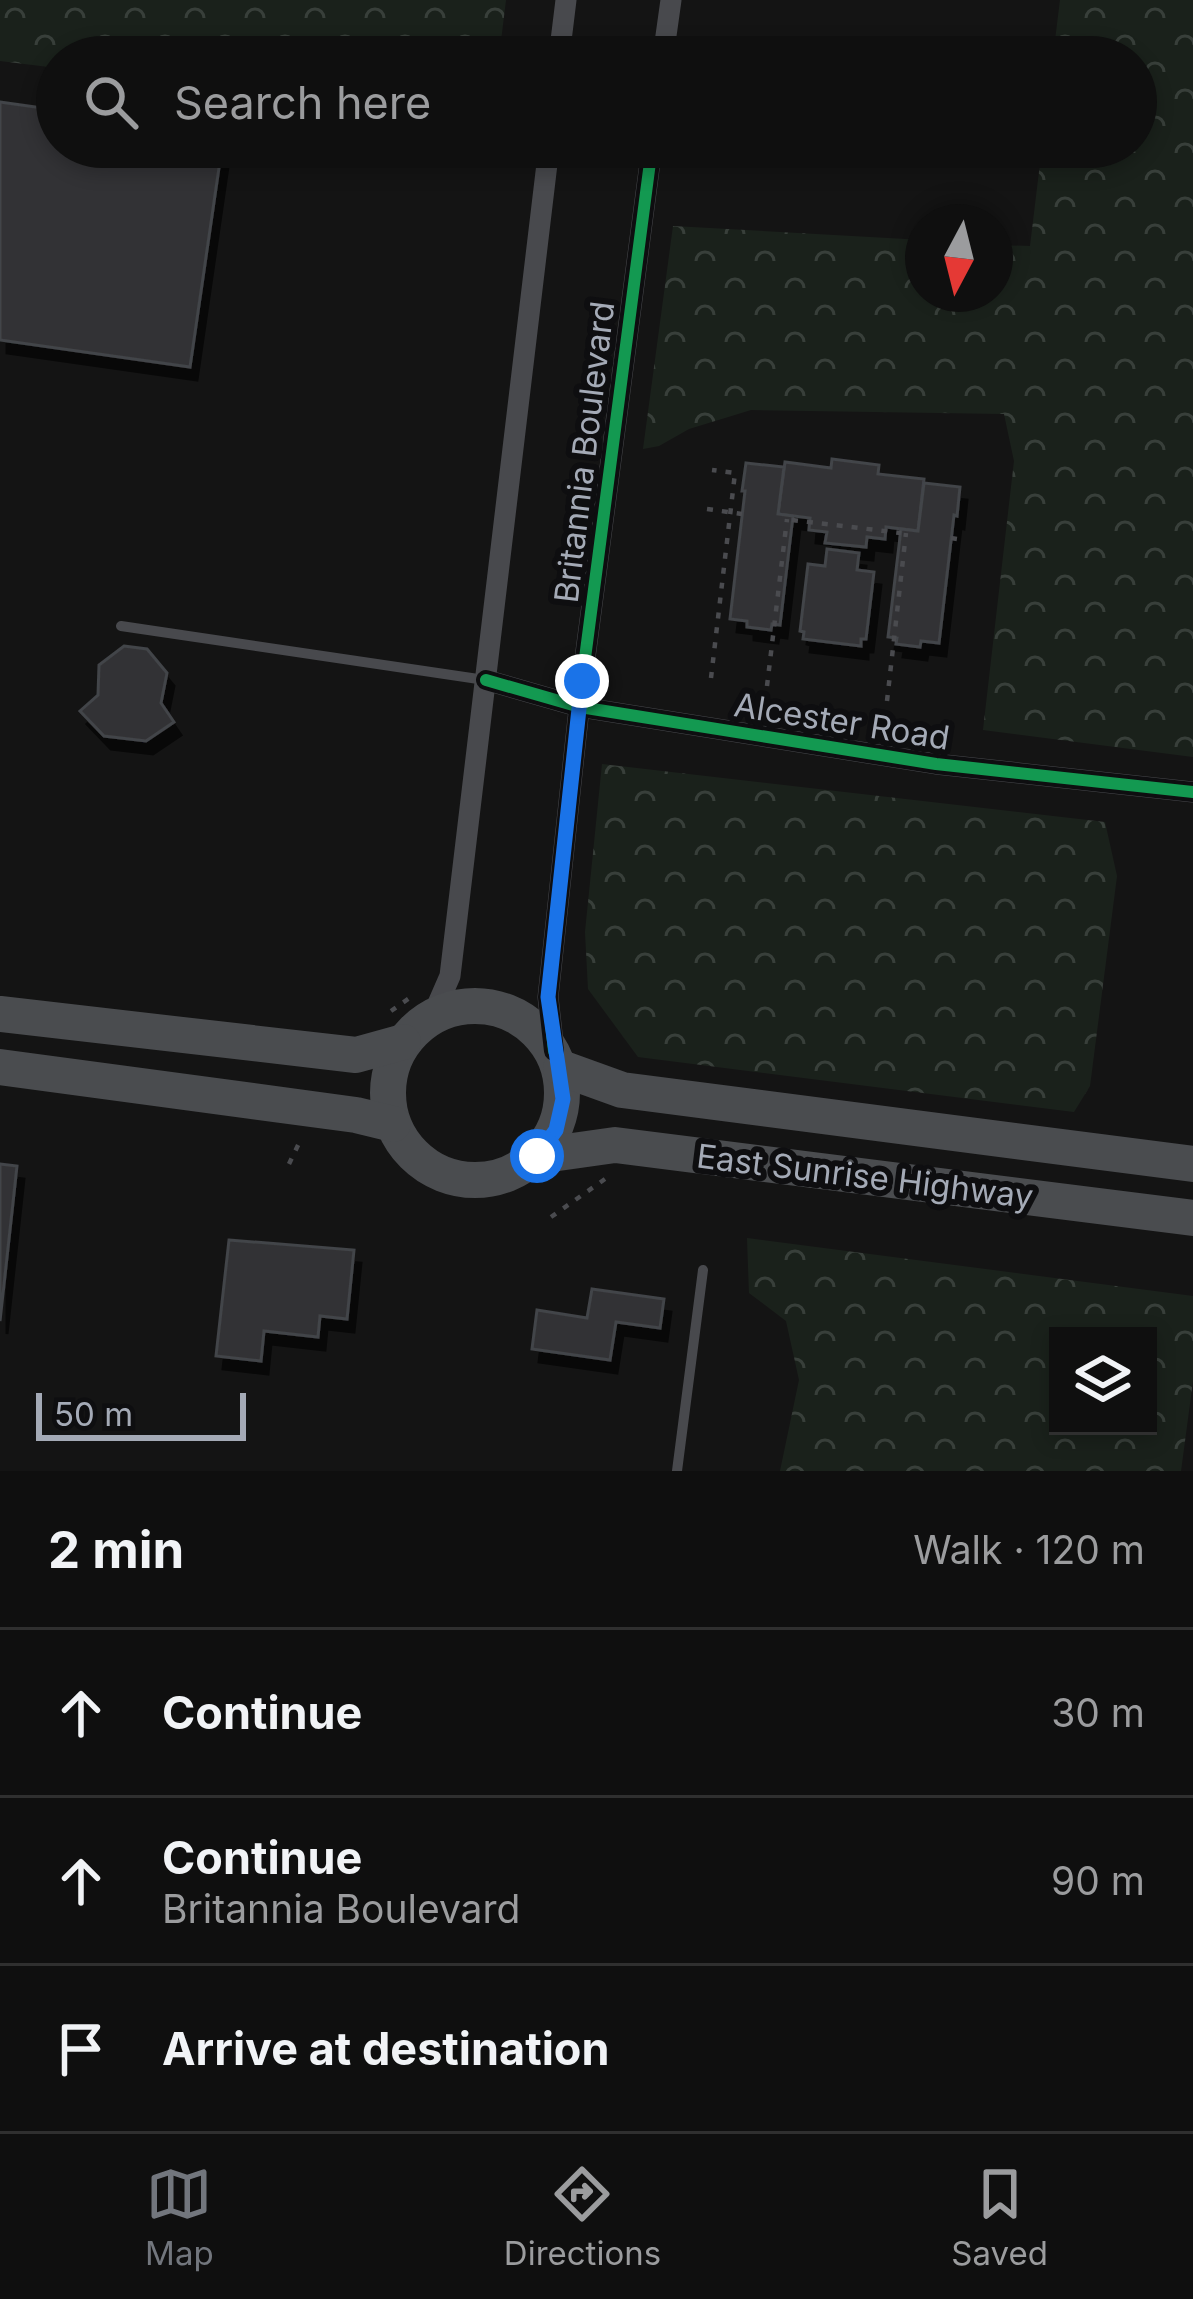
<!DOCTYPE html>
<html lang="en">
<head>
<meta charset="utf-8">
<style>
	:root { --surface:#0f0f0f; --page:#1d1d1d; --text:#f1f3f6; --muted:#9b9c9e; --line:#2f2f2f; --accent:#72767d }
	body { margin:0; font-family:Inter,sans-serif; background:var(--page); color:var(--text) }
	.controls { position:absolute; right:36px; bottom:36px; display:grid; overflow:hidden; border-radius:0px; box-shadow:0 6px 18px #0003 }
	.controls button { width:108px; height:108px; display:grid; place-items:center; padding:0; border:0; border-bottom:3px solid var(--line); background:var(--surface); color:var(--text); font:60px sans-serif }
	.compass { position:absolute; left:905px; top:204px; width:108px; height:108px; border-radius:50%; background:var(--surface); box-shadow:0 6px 18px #0003; rotate:187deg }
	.scale { position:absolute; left:36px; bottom:30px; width:210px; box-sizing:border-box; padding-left:12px; border:6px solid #a4aab6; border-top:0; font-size:33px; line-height:42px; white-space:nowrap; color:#a4aab6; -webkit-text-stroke:9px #0e0e10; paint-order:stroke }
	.stop { position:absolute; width:36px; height:36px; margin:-27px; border:9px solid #1a73e8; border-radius:50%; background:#fff }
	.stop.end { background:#1a73e8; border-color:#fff; box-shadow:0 3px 12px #0008 }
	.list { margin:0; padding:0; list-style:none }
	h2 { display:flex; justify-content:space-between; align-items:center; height:156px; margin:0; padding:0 48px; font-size:51px }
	h2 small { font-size:39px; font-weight:400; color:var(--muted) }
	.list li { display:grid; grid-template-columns:78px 1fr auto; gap:36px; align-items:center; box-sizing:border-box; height:168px; padding:0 48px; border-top:3px solid var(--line) }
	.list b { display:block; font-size:45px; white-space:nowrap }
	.list p { margin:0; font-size:39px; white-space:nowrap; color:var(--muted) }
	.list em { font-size:39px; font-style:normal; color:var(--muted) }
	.icon { flex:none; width:66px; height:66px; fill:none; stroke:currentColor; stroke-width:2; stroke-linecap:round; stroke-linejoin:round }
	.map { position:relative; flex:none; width:1193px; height:1471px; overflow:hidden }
	.search { position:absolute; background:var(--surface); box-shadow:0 6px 18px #0003; left:36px; right:36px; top:36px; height:132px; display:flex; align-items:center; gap:30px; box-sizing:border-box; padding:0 42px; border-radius:66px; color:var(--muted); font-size:45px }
	.sheet { height:660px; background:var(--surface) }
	nav { display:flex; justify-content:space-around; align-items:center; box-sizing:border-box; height:168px; border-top:3px solid var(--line); background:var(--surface); font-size:33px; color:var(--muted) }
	nav a { display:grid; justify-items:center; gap:6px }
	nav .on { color:var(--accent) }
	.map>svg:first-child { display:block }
</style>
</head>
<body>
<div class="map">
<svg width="1193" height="1471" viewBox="0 0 1193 1471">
	<defs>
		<pattern id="forest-crowns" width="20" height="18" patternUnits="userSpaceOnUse" patternTransform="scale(3)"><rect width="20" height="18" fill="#1a211b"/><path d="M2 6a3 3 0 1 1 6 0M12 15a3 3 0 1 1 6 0" fill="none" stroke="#383f3a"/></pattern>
		<filter id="shadow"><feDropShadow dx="7" dy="13" stdDeviation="0" flood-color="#0009"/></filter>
	</defs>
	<rect width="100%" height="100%" fill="#141414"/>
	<g fill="url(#forest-crowns)" fill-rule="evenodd">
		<path d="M0 0H506L499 57H57V68L0 61Z"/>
		<path d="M1060 0H1193V757L983 730 1014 461 1004 414 751 410 689 429 659 446 643 449 673 226 923 240V294H995V245L1030 246 1042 147H1136V57H1053Z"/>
		<path d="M602 764 1105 822 1117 876 1090 1086 1074 1112 638 1057 588 989 585 932Z"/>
		<path d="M747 1238 1193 1296V1381L1181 1471H780L799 1380 786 1321 749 1293ZM1148 1336V1426H1058V1336Z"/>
	</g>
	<g fill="#333335" stroke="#424448" stroke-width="3" filter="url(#shadow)">
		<path d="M0 102 57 110V147H222L190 367 0 340Z"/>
		<path d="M832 459 879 465 878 474 924 479 918 531 886 527 885 539 867 537 866 547 825 543 827 532 809 530 810 518 778 514 785 462 831 468Z"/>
		<path d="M746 463 784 467 778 514 793 516 780 625 772 624 771 630 747 627V621L730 619 745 491H742Z"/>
		<path d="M924 483 960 487 957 516 954 515 939 643 921 641 920 647 896 644 897 638 888 637 901 529 918 531Z"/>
		<path d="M827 549 859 553 857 570 874 572 866 639H861V646L803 639 804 632 800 631 808 564 825 566Z"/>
		<path d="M124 646 147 649 167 673 161 703 174 722 146 741 104 736 80 711 98 695 99 665Z"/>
		<path d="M0 1164 17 1166 0 1321Z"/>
		<path d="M229 1240 354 1250 347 1319 320 1316 318 1337 264 1331 261 1361 216 1356Z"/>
		<path d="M592 1289 664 1299 660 1328 616 1322 610 1360 532 1349 537 1310 587 1318Z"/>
	</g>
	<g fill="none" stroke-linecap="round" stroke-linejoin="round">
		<g stroke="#4a4b4f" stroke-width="4.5" stroke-dasharray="6 9" stroke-linecap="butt">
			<path d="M707 509 742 514"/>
			<path d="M792 520 901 533"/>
			<path d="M951 538 964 540"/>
			<path d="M711 678 735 473 712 470"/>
			<path d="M767 686 787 519"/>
			<path d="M887 701 906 533"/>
			<path d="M391 1011 411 997"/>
			<path d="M289 1164 302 1137"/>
			<path d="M551 1217 605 1179"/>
		</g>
		<g stroke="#48494d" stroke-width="10">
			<path d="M121 626 485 680"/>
			<path d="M677 1471 703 1270"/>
		</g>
		<g stroke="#48494d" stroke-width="21">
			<path d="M559 57 566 0"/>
			<path d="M663 57 671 0"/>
			<path d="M486 680 580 707 936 764 1193 792"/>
			<path d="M433 1015 450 976 549 147"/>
			<path d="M554 1051 548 997 582 681 652 147"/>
		</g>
		<g stroke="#4a4c4f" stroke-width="36">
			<circle cx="475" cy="1093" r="87"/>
			<path d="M0 1014 356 1055 403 1042"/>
			<path d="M0 1067 356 1115 393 1124"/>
			<path d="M561 1068 622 1090 1193 1164"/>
			<path d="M537 1156 615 1145 1193 1218"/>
		</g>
		<g stroke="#0e0e10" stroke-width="20">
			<g id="cycleway">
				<path d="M486 680 580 707 936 764 1193 792"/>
				<path d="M554 1051 548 997 582 681 652 147"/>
			</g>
		</g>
		<use href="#cycleway" stroke="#139951" stroke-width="12"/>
	</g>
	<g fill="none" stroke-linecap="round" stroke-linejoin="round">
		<path stroke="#1a73e8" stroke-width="15" d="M537 1156 556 1130 563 1099 548 997 582 681"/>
	</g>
	<g text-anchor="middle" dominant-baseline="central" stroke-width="12" stroke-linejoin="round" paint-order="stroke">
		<g font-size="33" fill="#a4aab6" stroke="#0e0e10">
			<text transform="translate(584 452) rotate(-83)">Britannia Boulevard</text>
			<text transform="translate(842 721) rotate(9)">Alcester Road</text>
			<text transform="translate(865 1176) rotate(7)">East Sunrise Highway</text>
		</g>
	</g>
</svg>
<div class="controls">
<button><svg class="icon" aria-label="layers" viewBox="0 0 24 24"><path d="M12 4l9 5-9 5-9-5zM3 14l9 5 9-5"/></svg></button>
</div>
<svg class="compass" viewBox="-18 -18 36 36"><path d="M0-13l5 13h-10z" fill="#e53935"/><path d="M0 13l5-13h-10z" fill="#9b9c9e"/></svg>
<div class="scale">50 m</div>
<div class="stop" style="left:537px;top:1156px"></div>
<div class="stop end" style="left:582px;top:681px"></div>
<div class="search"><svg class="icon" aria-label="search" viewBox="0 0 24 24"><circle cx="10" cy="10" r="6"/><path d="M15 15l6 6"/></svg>Search here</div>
</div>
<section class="sheet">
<h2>2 min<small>Walk · 120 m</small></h2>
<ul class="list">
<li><svg class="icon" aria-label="ahead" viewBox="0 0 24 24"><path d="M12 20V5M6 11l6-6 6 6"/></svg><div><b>Continue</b></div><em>30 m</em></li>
<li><svg class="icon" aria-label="ahead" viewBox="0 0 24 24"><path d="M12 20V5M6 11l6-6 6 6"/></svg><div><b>Continue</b><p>Britannia Boulevard</p></div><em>90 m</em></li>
<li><svg class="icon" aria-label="arrive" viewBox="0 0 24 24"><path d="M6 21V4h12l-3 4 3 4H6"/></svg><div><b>Arrive at destination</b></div></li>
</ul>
</section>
<nav>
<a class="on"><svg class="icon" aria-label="map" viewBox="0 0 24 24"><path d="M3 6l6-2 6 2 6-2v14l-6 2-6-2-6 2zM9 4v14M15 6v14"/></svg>Map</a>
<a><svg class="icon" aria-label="directions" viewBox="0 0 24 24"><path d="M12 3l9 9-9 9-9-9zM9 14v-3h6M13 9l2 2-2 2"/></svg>Directions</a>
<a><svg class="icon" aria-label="saved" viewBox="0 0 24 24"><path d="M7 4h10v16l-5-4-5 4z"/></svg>Saved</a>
</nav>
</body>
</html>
